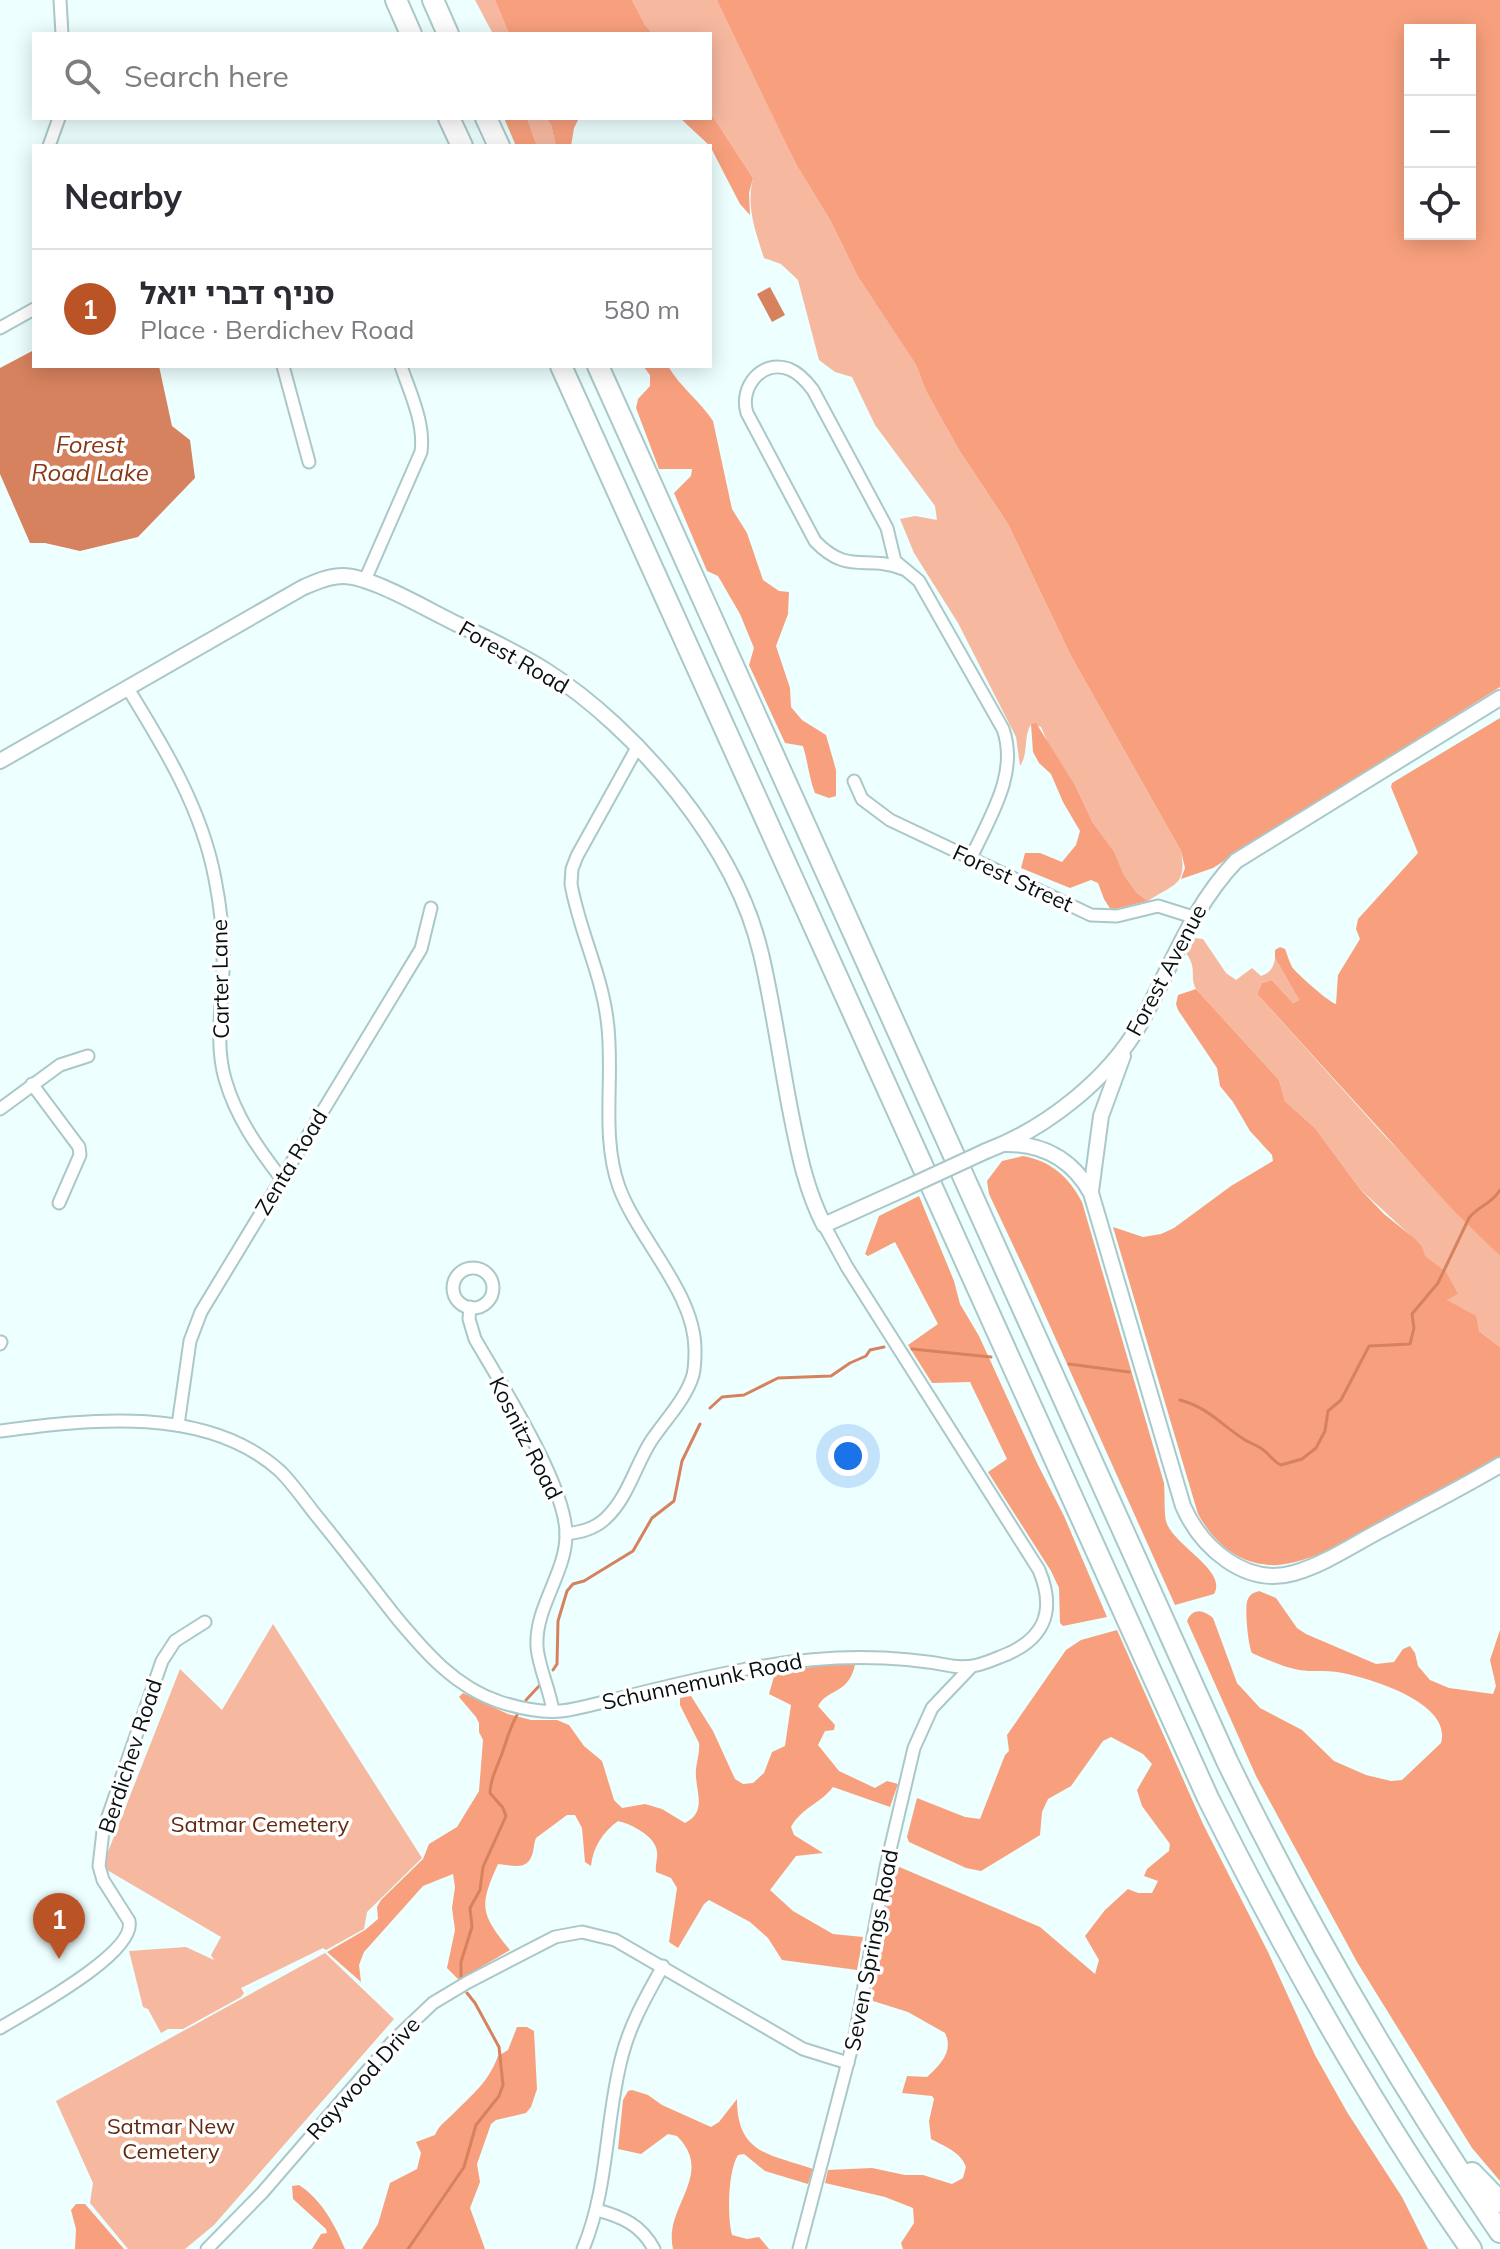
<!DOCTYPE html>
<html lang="en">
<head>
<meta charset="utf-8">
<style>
	:root { --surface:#fff; --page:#f7f7f7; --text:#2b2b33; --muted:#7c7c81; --line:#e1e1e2; --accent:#ba5427 }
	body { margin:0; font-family:Mulish,"Noto Sans Hebrew",sans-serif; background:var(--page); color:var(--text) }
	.controls { position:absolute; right:24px; top:24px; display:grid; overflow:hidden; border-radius:0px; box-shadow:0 4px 20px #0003 }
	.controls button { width:72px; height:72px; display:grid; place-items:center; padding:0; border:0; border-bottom:2px solid var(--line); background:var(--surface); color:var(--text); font:40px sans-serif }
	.you { position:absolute; left:848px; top:1456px; width:28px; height:28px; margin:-20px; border:6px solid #fff; border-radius:50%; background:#1a73e8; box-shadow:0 0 0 12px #1a73e833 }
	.badge { display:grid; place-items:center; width:52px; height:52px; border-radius:50%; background:var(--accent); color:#fff; font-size:26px; font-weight:700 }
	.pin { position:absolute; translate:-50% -66px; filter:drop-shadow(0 2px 4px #0008) }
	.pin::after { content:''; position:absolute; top:42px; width:28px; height:24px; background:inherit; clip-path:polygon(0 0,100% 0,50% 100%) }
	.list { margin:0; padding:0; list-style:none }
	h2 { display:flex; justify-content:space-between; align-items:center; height:104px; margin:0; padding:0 32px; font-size:34px }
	h2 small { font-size:26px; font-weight:400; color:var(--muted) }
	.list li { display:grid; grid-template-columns:52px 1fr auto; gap:24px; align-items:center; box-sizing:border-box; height:120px; padding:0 32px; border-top:2px solid var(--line) }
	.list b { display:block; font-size:30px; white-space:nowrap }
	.list p { margin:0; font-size:26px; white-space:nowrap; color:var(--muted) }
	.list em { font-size:26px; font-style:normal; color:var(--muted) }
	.icon { flex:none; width:44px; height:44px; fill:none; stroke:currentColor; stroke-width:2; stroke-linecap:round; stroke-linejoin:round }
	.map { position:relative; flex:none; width:1500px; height:2249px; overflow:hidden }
	.search { position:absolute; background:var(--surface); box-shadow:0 4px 20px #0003; left:32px; top:32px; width:680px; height:88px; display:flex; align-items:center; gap:20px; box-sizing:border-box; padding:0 28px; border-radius:0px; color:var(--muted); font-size:30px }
	.panel { position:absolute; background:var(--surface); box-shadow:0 4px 20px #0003; left:32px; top:144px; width:680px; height:224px; border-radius:0px }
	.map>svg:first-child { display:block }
</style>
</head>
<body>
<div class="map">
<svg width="1500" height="2249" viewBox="0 0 1500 2249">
	<rect width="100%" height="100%" fill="#edffff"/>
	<g fill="#f7b8a0">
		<path d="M475 0H495L509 34H493Z"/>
		<path d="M632 0H717L724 9 797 166 830 220 858 277 916 365 926 391 959 450 1008 524 1071 656 1181 851C1187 886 1175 883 1148 901L1137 893 1124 875 1114 851 1093 823 1075 785 1049 745 1041 727 1031 724C1023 737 1029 753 1020 766L1016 737 958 623 914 553 900 519 915 516 937 520 935 506 875 425 852 377 835 372 819 360 798 280 781 264 764 258C755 230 746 207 753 178L710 112V34H653L645 25Z"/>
		<path d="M527 118H546L551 125 556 146H537Z"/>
		<path d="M1194 938 1203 939 1226 973 1236 980 1252 968 1261 976C1270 973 1274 967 1275 958L1299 1000 1293 1003 1272 980 1262 983 1257 994 1381 1132 1500 1256V1347L1479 1331 1468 1312 1450 1303 1441 1292 1452 1401 1422 1246 1360 1189 1315 1128 1285 1101 1279 1080 1196 989C1189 975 1198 970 1186 953Z"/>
		<path d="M273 1624 422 1858 367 1912 364 1929 326 1950 323 1948 241 1988 244 1993 241 1997 183 2029H168L161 2033 148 2009 143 2007 129 1951 186 1947 214 1960 211 1955 221 1937 102 1867 180 1669 222 1710Z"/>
		<path d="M325 1953 394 2019 214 2225 185 2249H128L90 2203 93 2183 56 2101Z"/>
	</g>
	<g fill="#f8a07d" fill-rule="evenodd">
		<path d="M495 0H632L645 25 653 34H509Z"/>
		<path d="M717 0H1500V687L1213 868 1181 879 1185 868 1181 851 1071 656 1008 524 959 450 926 391 916 365 858 277 830 220 797 166ZM1410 30H1470V234H1410Z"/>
		<path d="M710 112 753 178 749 193 750 215 740 204 710 146 680 118H710Z"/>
		<path d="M504 118H527L537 146H516Z"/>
		<path d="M546 118H579L574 128 571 146H556L551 125Z"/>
		<path d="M643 366H668C680 387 700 401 713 421L732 509 747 533 763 580 779 591 789 592 788 614 776 646 790 688 791 707 802 720 826 735 836 770V796L829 798 815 793C809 778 808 762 803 746L785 743 749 665 754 648 740 614 718 576 707 571 674 493 691 476 692 469H659L636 408 638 399 650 386V375Z"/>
		<path d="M1500 718V1256L1454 1211 1257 994 1262 983 1272 980 1293 1003 1299 1000 1275 958V950L1280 947 1285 949C1287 954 1289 961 1292 967 1297 974 1330 1003 1336 1004L1338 975 1360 939 1356 929 1358 919 1418 853 1391 787 1392 783Z"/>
		<path d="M1036 723 1075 785 1093 823 1114 851 1124 875 1137 893 1148 901 1111 910 1104 899 1098 883 1091 880 1070 888 1021 868 1025 853H1040L1062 862 1076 845 1080 831 1063 802 1051 774 1039 763 1033 752 1031 724Z"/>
		<path d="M1196 989 1279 1080 1285 1101 1315 1128 1360 1189 1384 1214 1414 1238 1422 1246 1425 1256 1446 1272 1458 1294 1447 1300 1476 1316 1479 1331 1500 1347V1457C1452 1484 1319 1570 1269 1565 1235 1562 1214 1542 1198 1514L1113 1227 1143 1237 1161 1234 1174 1228 1231 1186 1273 1161 1272 1155 1250 1131 1233 1102 1220 1086 1217 1068 1178 1010 1176 1004 1178 995Z"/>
		<path d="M1023 1156C1051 1161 1069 1177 1082 1202L1164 1483C1165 1494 1164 1513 1166 1521 1173 1546 1228 1570 1214 1594L1175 1605 1028 1277 989 1194 987 1181 1002 1161Z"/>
		<path d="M919 1196 954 1281 960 1304 979 1336 1038 1465 1064 1516 1107 1617 1063 1626 1060 1623 1059 1588 1051 1571 988 1472 1007 1459 970 1382 932 1383 908 1345 938 1324 895 1242 868 1256 865 1254 879 1216Z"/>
		<path d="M1259 1591 1276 1598 1297 1628 1306 1634 1376 1664 1394 1662 1403 1649 1410 1646 1415 1653 1418 1666 1430 1680 1449 1688 1493 1694 1496 1686 1490 1660 1500 1630V2181L1472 2148 1357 1962 1256 1776 1187 1621C1193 1607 1204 1610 1213 1618L1237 1683 1260 1708 1302 1730 1334 1761 1366 1775 1391 1781 1402 1780 1441 1743C1453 1702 1367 1677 1337 1672 1325 1670 1312 1672 1299 1670 1283 1667 1268 1660 1252 1653 1248 1645 1244 1606 1248 1599 1251 1593 1254 1593 1259 1591Z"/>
		<path d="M1117 1630 1203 1824 1268 1952 1315 2055 1347 2112 1402 2197 1428 2249H903L901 2243 914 2223 913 2208 885 2197 825 2183 828 2170 872 2168 905 2175H923L952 2184 963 2178 966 2167C961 2152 944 2146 931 2139L929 2121 934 2099 932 2096 902 2093 907 2076 927 2077C940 2065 954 2051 945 2033L908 2012 870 2000 888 1899 897 1866 1040 1927 1095 1974 1099 1960 1085 1936 1105 1910 1128 1889 1138 1893H1152L1158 1881 1144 1876 1147 1869 1169 1851 1170 1844 1142 1806 1137 1790 1152 1764 1143 1754 1111 1737 1103 1741 1071 1786 1048 1799 1042 1812 1040 1835 981 1871 966 1868 909 1842 907 1837 917 1798 965 1817 980 1819 1005 1755 1009 1751 1007 1735 1066 1650 1081 1640Z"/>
		<path d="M824 1665H855C848 1695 828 1688 818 1706L835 1725 834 1730 825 1731 818 1745 839 1771 875 1788 887 1781 898 1784 890 1807 833 1787C820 1804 801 1808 791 1827L794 1835 823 1853 796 1856 770 1890 793 1911 833 1934 863 1937 857 1970 782 1960 768 1938 750 1922 709 1900 704 1904 678 1948 669 1942 677 1888 671 1878 656 1872C655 1864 658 1859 657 1852 656 1836 631 1824 618 1821 603 1832 593 1847 591 1866L585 1862 582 1828 575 1815H567L536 1838C534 1843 534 1847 533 1852 528 1872 513 1865 498 1864 479 1906 480 1913 510 1950L459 1980 447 1968 455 1930 452 1908 455 1887 453 1874 423 1886 364 1952 359 1965 361 1982 327 1952 365 1930 378 1919 377 1907 381 1900 423 1859 429 1844 457 1827 479 1791 483 1740 479 1732V1723L476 1717 459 1697 463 1693 508 1714 531 1720H557L569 1725 584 1746 602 1761 614 1800 622 1808 645 1804 662 1809 685 1823C709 1811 694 1789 696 1769 697 1760 700 1752 699 1743L680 1705V1698L691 1696 713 1731 735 1779 743 1784 753 1783 764 1773 772 1752 785 1746 791 1705 769 1694 775 1673Z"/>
		<path d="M517 2027H527L534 2031 537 2089 531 2107 526 2113 496 2120 491 2124 477 2164 480 2182 470 2208 485 2249H362L378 2224 390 2183 417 2169 421 2153 416 2142 435 2135C440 2123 448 2120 456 2111 474 2093 489 2081 498 2056L508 2050Z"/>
		<path d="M632 2090 648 2095 662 2105 711 2127 719 2122 737 2099C737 2154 769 2154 813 2169L808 2184 765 2171 744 2154 738 2155C728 2171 727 2216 732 2235L747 2239 759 2237 769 2249H673C663 2206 716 2175 677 2136L668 2134 641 2154 618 2149 623 2100 628 2091Z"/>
		<path d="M299 2185C322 2200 335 2225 345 2249H312L321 2234 327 2233 326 2229 293 2199 292 2186Z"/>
		<path d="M76 2204H85L124 2249H75L76 2229 71 2210Z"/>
	</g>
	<g fill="#d7825f">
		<path d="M770 287 785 315 772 322 757 294Z"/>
		<path d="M34 350V366H159L172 426 190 440 195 478 138 537 80 551 45 543H30L0 474V368Z"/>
	</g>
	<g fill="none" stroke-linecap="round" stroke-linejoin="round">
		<g stroke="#d7825f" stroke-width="3">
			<path d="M912 1349 991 1357"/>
			<path d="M1069 1364 1129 1372"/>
			<path d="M1180 1400C1209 1408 1220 1424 1245 1440 1250 1443 1257 1445 1262 1449 1270 1454 1272 1461 1281 1465L1302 1459 1316 1448 1325 1431 1328 1411 1341 1400 1369 1346 1410 1344 1414 1328 1412 1314 1438 1283 1469 1218C1478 1206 1492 1204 1500 1190"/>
			<path d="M710 1408 722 1397 744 1395 778 1378 831 1376 850 1363 866 1356 870 1350 884 1347"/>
			<path d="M553 1670 557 1664 558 1621 567 1591 573 1584 584 1581 633 1551 652 1518 674 1501 682 1461 700 1424"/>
			<path d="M526 1700 540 1685"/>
			<path d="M461 1977V1962L472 1927 470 1908 480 1890 483 1867 506 1816 503 1808 490 1793C490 1780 495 1773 499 1761 506 1745 508 1731 517 1715"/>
			<path d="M408 2249 464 2167 476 2125 499 2096 503 2085 499 2047 475 2003 467 1993"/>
		</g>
		<g stroke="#abc8c9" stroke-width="15">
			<g id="minor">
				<path d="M60 0 62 34"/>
				<path d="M49 146 59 118"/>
				<path d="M0 328 34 309"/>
				<path d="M283 366 309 462"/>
				<path d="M903 569C867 554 848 576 815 541L747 413C739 387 762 359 789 369 799 373 807 382 813 390L887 528 895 561 919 581 1003 729C1019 774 989 818 971 858"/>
				<path d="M365 580 421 452C425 423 410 393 401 366"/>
				<path d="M127 687C164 747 202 809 215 879 221 909 224 940 223 970 222 1006 215 1044 225 1079 236 1117 257 1147 281 1178"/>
				<path d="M854 781 862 799 890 820 1091 915 1117 916 1158 906 1193 917"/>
				<path d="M32 1084 79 1147 80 1155 59 1203"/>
				<path d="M0 1109 60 1065 88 1056"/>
				<circle cx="473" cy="1288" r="20"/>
				<path d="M470 1307 469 1319 475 1339C501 1384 565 1484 566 1533 567 1572 535 1606 537 1646 538 1666 550 1690 553 1711"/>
				<path d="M0 1344 1 1342"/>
				<path d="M178 1425 190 1341 201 1312 421 949 431 908"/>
				<path d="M0 1431C90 1419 207 1405 280 1471 293 1484 304 1500 315 1514 343 1548 369 1583 396 1617 425 1652 455 1687 500 1702 519 1708 541 1713 561 1711 579 1709 598 1703 616 1699 656 1689 696 1679 737 1671 809 1656 879 1652 952 1666 970 1669 983 1664 1000 1657 1043 1641 1057 1613 1039 1570L847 1267 824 1225"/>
				<path d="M566 1534C581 1532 594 1529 605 1519 628 1498 635 1466 651 1441 665 1420 686 1399 693 1375 695 1367 695 1358 695 1351 696 1294 638 1239 619 1187 600 1134 615 1074 607 1019 601 972 579 930 571 884L572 869 577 856 638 746"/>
				<path d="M0 2028C26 2012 137 1953 129 1921L103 1880 99 1866 103 1831 162 1661 175 1641 205 1622"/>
				<path d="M597 2210C623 2217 641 2225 654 2249"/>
				<path d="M207 2249 262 2193 394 2040 433 2003 468 1982 555 1937 582 1932 615 1940 803 2049 848 2063"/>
				<path d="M583 2249C609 2187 605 2120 622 2056 630 2024 647 1995 663 1966"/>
				<path d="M799 2249 855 2035 886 1867 914 1748 932 1708 971 1667"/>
			</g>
		</g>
		<g stroke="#abc8c9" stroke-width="18">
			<g id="tertiary">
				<path d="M0 761 302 588C315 582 329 576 343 576 372 576 431 612 459 625 489 639 518 653 545 670 638 729 736 846 761 954 773 1005 780 1057 790 1109 798 1149 805 1188 824 1225L906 1188"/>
				<path d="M1004 1144C1042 1143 1072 1159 1091 1193L1183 1506C1201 1547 1245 1587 1294 1573 1326 1564 1357 1542 1387 1527 1425 1506 1463 1487 1500 1465"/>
				<path d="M986 1151C1045 1129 1108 1080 1140 1024 1171 968 1191 908 1236 861L1500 698"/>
				<path d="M1091 1191 1101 1116 1123 1056"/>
			</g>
		</g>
		<g stroke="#abc8c9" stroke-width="24">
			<g id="motorway">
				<path d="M396 0 411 34"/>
				<path d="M433 0 448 34"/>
				<path d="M449 118 462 146"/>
				<path d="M486 118 499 146"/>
				<path d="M561 366 1208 1798C1286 1954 1371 2106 1471 2249"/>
				<path d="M598 366 1227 1761C1307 1925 1397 2081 1500 2232"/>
				<path d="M1472 2173 1500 2202"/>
			</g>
		</g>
		<use href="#minor" stroke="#fff" stroke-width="11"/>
		<use href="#tertiary" stroke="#fff" stroke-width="14"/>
		<use href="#motorway" stroke="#fff" stroke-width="20"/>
		<g stroke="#abc8c9" stroke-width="18" stroke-linecap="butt">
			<path id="tertiary-bridge" d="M906 1188 986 1151"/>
		</g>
		<use href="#tertiary-bridge" stroke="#fff" stroke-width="14"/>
	</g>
	<g text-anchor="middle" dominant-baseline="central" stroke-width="7" stroke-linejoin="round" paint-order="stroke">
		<g font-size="22" fill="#071112" stroke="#fff">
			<text transform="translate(514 657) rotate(30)">Forest Road</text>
			<text transform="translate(1013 878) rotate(25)">Forest Street</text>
			<text transform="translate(1166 970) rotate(-62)">Forest Avenue</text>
			<text transform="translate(220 979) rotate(-91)">Carter Lane</text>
			<text transform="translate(291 1162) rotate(-59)">Zenta Road</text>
			<text transform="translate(526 1438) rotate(63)">Kosnitz Road</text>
			<text transform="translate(702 1681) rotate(-12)">Schunnemunk Road</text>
			<text transform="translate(130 1756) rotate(-72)">Berdichev Road</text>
			<text transform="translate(871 1950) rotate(-79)">Seven Springs Road</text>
			<text transform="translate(363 2078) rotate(-48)">Raywood Drive</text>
		</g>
		<g font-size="22" fill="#612a11" stroke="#fff">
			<text x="260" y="1824">Satmar Cemetery</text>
			<text x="171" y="2126">Satmar New<tspan x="171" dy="25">Cemetery</tspan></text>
		</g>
		<g font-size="24" font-style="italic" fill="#873915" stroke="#fff">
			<text x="90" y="444">Forest<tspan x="90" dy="28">Road Lake</tspan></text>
		</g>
	</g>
</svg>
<div class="controls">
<button>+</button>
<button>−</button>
<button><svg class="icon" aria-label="locate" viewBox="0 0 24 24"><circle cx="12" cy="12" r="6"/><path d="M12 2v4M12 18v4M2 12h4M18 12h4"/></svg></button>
</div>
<div class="you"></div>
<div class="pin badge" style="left:59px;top:1959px">1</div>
<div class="search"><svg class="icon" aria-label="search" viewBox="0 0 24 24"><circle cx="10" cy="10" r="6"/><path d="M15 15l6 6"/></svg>Search here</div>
<section class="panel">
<h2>Nearby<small></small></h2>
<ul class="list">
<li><span class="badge">1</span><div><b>סניף דברי יואל</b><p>Place · Berdichev Road</p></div><em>580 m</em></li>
</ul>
</section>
</div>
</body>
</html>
